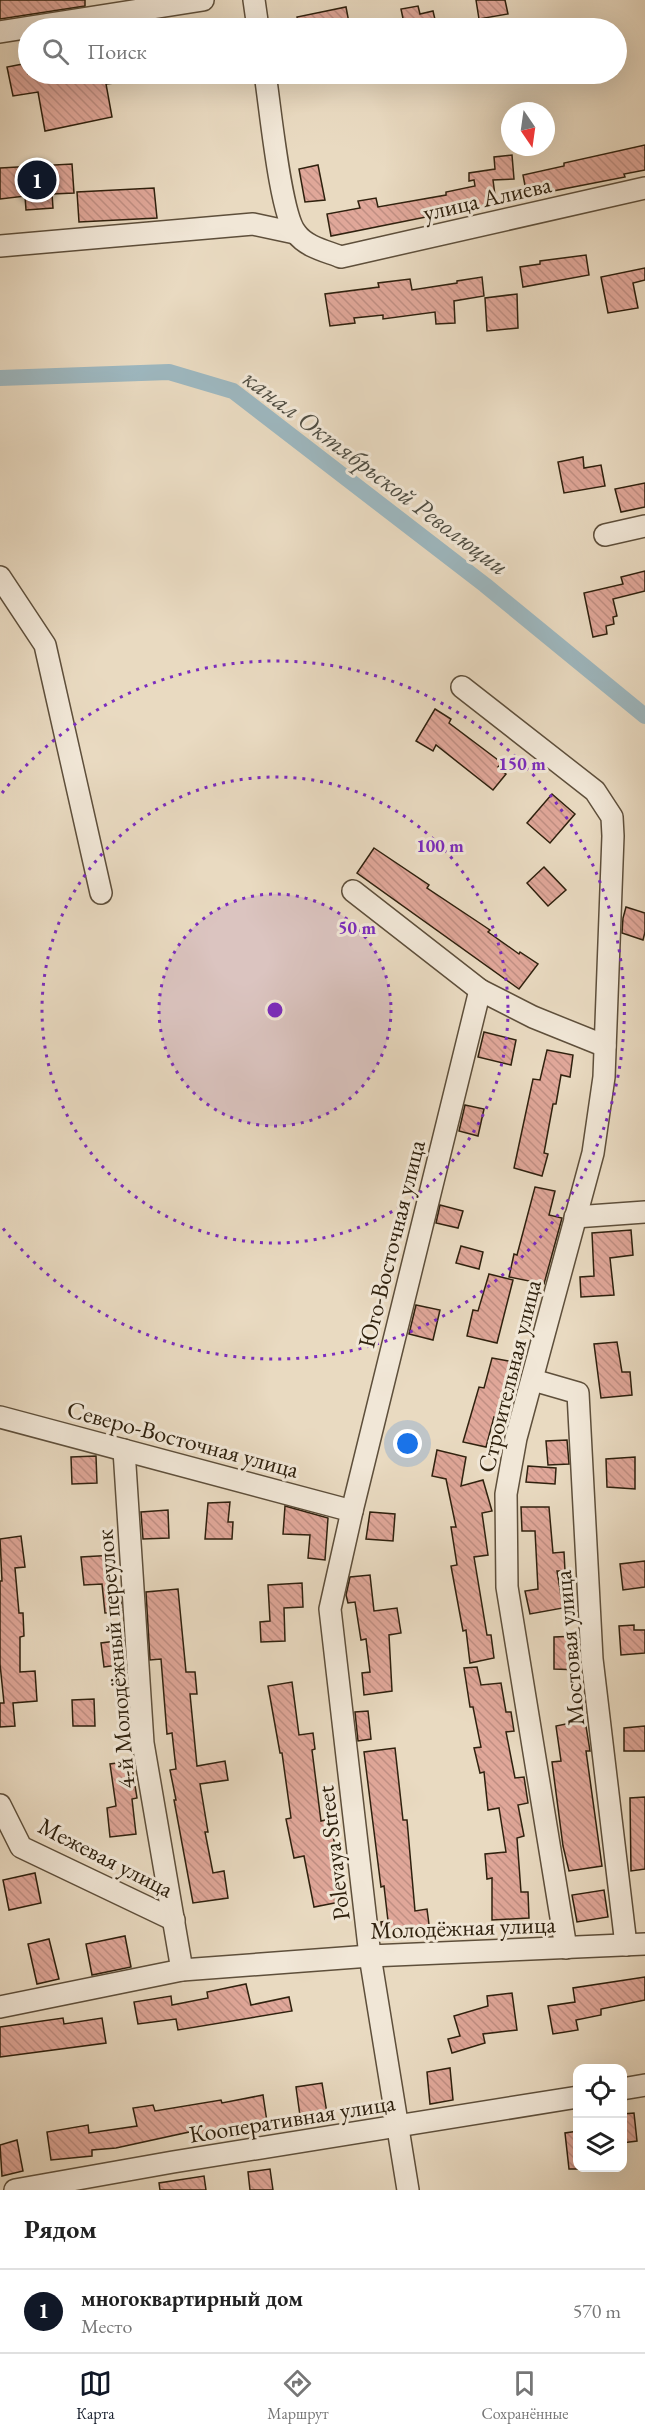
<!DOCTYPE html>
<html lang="ru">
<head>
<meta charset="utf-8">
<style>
	:root { --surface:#fff; --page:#f2f2f2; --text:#222; --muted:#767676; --line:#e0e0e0; --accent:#111827 }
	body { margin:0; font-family:"EB Garamond",serif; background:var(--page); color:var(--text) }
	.controls { position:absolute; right:18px; bottom:18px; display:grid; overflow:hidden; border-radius:12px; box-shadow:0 6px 24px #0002 }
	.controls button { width:54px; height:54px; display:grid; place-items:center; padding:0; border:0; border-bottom:2px solid var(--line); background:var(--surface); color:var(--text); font:30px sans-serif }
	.compass { position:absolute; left:501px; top:102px; width:54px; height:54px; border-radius:50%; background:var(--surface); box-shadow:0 6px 24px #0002; rotate:167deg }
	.you { position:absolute; left:408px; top:1444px; width:21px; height:21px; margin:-15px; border:4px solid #fff; border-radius:50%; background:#1a73e8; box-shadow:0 0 0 9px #1a73e833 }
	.badge { display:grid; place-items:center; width:39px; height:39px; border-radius:50%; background:var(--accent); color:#fff; font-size:20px; font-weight:700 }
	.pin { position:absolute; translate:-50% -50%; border:3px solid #fff; box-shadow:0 2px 6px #0006 }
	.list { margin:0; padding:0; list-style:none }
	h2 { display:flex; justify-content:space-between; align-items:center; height:78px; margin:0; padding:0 24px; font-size:26px }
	h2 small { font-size:20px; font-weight:400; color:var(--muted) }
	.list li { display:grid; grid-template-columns:39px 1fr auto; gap:18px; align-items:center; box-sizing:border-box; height:84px; padding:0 24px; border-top:2px solid var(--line) }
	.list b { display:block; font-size:22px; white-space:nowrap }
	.list p { margin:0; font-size:20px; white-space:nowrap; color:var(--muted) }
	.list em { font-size:20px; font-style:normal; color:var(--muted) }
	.icon { flex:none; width:33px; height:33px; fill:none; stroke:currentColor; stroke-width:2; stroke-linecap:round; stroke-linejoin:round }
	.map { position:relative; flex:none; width:645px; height:2190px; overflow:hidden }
	.search { position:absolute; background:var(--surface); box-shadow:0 6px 24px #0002; left:18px; right:18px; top:18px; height:66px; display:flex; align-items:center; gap:15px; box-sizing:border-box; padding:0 21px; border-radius:33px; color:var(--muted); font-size:22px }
	.sheet { height:162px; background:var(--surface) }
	nav { display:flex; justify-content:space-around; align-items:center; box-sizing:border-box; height:84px; border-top:2px solid var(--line); background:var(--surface); font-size:16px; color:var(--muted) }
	nav a { display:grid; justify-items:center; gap:3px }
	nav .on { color:var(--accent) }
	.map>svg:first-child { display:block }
</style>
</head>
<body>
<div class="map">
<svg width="645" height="2190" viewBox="0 0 645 2190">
	<defs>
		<pattern id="building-back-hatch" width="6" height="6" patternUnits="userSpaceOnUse" patternTransform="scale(1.5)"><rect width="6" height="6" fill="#e0a799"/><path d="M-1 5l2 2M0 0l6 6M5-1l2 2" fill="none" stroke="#c08f83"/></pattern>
	</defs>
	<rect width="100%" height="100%" fill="#e9dac1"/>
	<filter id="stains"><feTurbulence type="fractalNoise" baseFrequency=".00333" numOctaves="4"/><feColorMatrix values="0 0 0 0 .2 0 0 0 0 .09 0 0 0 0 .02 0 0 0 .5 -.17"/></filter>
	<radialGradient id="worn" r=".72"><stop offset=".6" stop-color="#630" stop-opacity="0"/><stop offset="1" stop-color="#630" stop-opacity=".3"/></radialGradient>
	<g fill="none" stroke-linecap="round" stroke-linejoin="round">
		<path stroke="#9db7bf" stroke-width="16" d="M0 378 169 372 233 391 485 585 645 716"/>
	</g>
	<g fill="url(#building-back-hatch)" stroke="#2f210e" stroke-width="1.5">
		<path d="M0 0H85V6L0 19Z"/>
		<path d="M476 0H505L508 14 479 19Z"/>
		<path d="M418 6 420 14 433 11 437 28H405L401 9Z"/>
		<path d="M346 7 350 28H300L297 17Z"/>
		<path d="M28 63V74H129L130 81 106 84 112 117 45 131 38 92 13 96 7 67Z"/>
		<path d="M645 145V170L624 174 625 177 527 196 523 175 564 166V163Z"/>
		<path d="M512 155 514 179 493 180 496 203 331 236 327 214 360 208 358 201 376 198 378 207 446 195V192L475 186 474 180 469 181V173L495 169 494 157Z"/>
		<path d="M72 164 74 193 52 194 53 208 26 210 25 196 0 199V168Z"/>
		<path d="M318 165 325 200 305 202 299 169Z"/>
		<path d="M154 188 157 218 79 222 77 192Z"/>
		<path d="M586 255 589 275 523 287 520 267 540 264V261Z"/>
		<path d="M645 268V280L633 283 638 308 608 313 601 277Z"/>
		<path d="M482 277 484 296 454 301 455 323 436 324 435 312 383 319V315L354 318 355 323 330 326 325 294 379 287 378 283 410 279 412 290 457 283V281Z"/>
		<path d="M517 294 518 328 487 331 485 298Z"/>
		<path d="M583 457 584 468 601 465 605 486 564 493 558 462Z"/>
		<path d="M645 483V507L621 512 615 489Z"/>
		<path d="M645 571V591L613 599 617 616 613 617 614 624 606 626 607 634 593 637 584 593 623 584 621 577Z"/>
		<path d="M435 709 451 719 449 723 502 763 498 767 506 774 493 790 436 745 433 751 416 741Z"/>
		<path d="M552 794 575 814 550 843 527 823Z"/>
		<path d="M374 848 429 885 427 888 490 930 488 932 519 954 520 952 538 964 519 989 357 873Z"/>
		<path d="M544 867 566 890 548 906 527 883Z"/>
		<path d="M626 907 645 913V932L643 940 622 933 623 918Z"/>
		<path d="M484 1032 516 1040 511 1065 478 1057Z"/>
		<path d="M547 1050 573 1055 570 1077 561 1075 556 1104H553L544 1153 548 1154 542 1176 514 1168 533 1079 540 1080Z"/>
		<path d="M465 1105 484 1109 478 1136 459 1131Z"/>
		<path d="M535 1187 555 1191 549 1215 562 1218 544 1284 509 1277 514 1254 517 1255Z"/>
		<path d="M440 1205 463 1211 458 1228 436 1223Z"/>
		<path d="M631 1230 633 1255 610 1258 614 1295 581 1297 580 1277 594 1276 592 1233Z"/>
		<path d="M461 1246 483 1252 479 1269 456 1263Z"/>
		<path d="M489 1274 513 1280 497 1343 467 1336 473 1310 478 1311Z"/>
		<path d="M416 1305 440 1310 433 1340 409 1334Z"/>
		<path d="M617 1342 622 1372H630L632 1395 601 1398 594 1344Z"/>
		<path d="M492 1358 519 1363 510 1394 513 1395 507 1420 494 1417 486 1447 463 1442 479 1387 484 1388Z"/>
		<path d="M567 1440 569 1464 548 1465 546 1441Z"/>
		<path d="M437 1450 466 1457 461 1486 483 1480 492 1511 482 1513 488 1555 474 1557 487 1635H491L494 1658 470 1663 466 1630 463 1631 451 1566 457 1565 451 1527H456L446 1479 432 1476Z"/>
		<path d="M96 1456 97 1483 72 1484 71 1457Z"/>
		<path d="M635 1457V1489L607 1487 606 1459Z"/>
		<path d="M528 1466 556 1468 555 1484 526 1482Z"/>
		<path d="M230 1502 228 1522H233L232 1539H205L208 1503Z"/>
		<path d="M285 1506 328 1518 325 1560 308 1558 310 1535 283 1534Z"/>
		<path d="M521 1507H549L553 1553 564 1552 565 1571H557L563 1608 530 1614 525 1591 538 1589 535 1531H522Z"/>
		<path d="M168 1510 169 1538 143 1539 141 1512Z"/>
		<path d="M370 1512 395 1514 393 1541 366 1539Z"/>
		<path d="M21 1536 25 1567 15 1568 19 1613H23L24 1636 20 1637V1672L35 1671 37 1701 13 1703 15 1726 0 1727V1703H4L0 1664V1581H2L0 1539Z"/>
		<path d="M115 1555 117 1591H120L122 1612 105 1613 102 1584 84 1585 81 1557Z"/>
		<path d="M645 1561V1587L623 1590 620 1564Z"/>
		<path d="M370 1575 374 1611 397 1608 401 1633 389 1635 392 1691 364 1695 362 1673 370 1672 366 1639 361 1640 355 1602 348 1603 346 1595 350 1577Z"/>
		<path d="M302 1583 303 1607 284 1608 285 1641 261 1642 260 1622 270 1621 268 1585Z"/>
		<path d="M178 1589 186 1672H195L197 1694H190L197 1766 225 1761 228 1780 200 1784 208 1832H205L213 1873 224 1871 228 1898 193 1903 174 1800H176L170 1770 176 1769 172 1733 167 1734 161 1659 150 1660 146 1592Z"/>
		<path d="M634 1625V1630H645V1653L621 1655 619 1626Z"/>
		<path d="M578 1636 580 1670 554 1669V1637Z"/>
		<path d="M124 1640 125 1664 104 1667 101 1643Z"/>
		<path d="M477 1667 481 1685 501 1683 506 1712H511L514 1731 506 1732 515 1778 524 1777 528 1803 518 1805 524 1836 517 1838 521 1892H528L529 1918 492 1920V1878L487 1879 485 1854 506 1852 499 1808 488 1810 484 1772 480 1773 474 1748 481 1747 473 1707H470L464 1668Z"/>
		<path d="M292 1682 299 1735 313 1733 315 1749 312 1750 321 1821 330 1819 345 1901 314 1907 304 1856 294 1858 286 1819 291 1818 282 1753H280L268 1686Z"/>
		<path d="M94 1699 95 1726H73L72 1700Z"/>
		<path d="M368 1711 371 1739 358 1741 355 1712Z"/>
		<path d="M585 1720 590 1751H586L602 1866 569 1871 563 1846 552 1762 561 1761 556 1726Z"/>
		<path d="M645 1726V1751H624V1728Z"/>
		<path d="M395 1748 403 1820H407L415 1911 427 1909 430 1932 383 1939 381 1922 388 1921 384 1886 381 1887 364 1752Z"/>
		<path d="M131 1761 137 1798 132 1799 136 1834 110 1837 107 1808 116 1806 110 1764Z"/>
		<path d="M645 1797V1869L631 1871 630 1798Z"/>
		<path d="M35 1873 41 1903 9 1910 3 1880Z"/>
		<path d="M604 1890 608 1917 577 1922 572 1895Z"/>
		<path d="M125 1936 131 1967 92 1975 86 1944Z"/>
		<path d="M49 1939 59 1979 37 1984 28 1944Z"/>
		<path d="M645 1977V2000L601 2009V2015L576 2020 578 2030 553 2034 548 2006 575 2002 573 1988Z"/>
		<path d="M246 1984 251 2005 289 1997 292 2011 178 2030 176 2019 138 2024 134 2002 171 1996 172 2005 208 1998 207 1992Z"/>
		<path d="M512 1993 517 2030 483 2034 485 2043 452 2053 448 2039 460 2036 454 2016 488 2006 487 1996Z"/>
		<path d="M63 2018 64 2024 102 2018 106 2043 0 2057V2027Z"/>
		<path d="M450 2068 453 2100 430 2104 427 2072Z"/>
		<path d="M322 2083 328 2119 301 2123 296 2087Z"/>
		<path d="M263 2095 267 2122 195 2136 194 2131 116 2148 92 2150V2156L51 2160 47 2132 88 2125 89 2133 137 2126 133 2108 153 2105 155 2111 221 2100 222 2103Z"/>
		<path d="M634 2113 637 2141 622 2143V2114Z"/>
		<path d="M578 2131V2169H569L565 2133Z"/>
		<path d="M17 2140 23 2171 2 2176 0 2145Z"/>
		<path d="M270 2169 273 2190H250L248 2172Z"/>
		<path d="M204 2176 206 2190H160L159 2183Z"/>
	</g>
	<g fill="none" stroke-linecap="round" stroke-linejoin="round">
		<g stroke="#5e4f3b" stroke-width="24">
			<g id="minor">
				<path d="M254 0 258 28"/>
				<path d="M0 32 203 0"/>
				<path d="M265 74C270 104 280 214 296 233 306 247 326 251 341 257L645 188"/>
				<path d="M0 246 253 224 295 233"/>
				<path d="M605 535 645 526"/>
				<path d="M0 577 45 645 101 893"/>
				<path d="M462 687 595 791 612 817 613 836 604 1077 593 1153 516 1438 506 1494 507 1587 566 1948"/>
				<path d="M353 891 480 990 533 1017 605 1046"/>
				<path d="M575 1217 645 1212"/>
				<path d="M533 1380 578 1393 592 1659 626 1945"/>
				<path d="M0 1417 352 1511"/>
				<path d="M124 1450 143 1743 182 1970"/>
				<path d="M0 1805 21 1847 174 1920"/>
				<path d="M0 2007 182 1970 370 1956 645 1944"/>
				<path d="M622 2089 645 2085"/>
				<path d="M15 2190 173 2162 578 2097"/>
				<path d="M408 2190 370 1956 330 1609 352 1511 480 990"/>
			</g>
		</g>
		<use href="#minor" stroke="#f1e7d7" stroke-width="21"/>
	</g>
	<circle cx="275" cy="1010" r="116" fill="#7b2cbf" fill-opacity=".12"/>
	<g fill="none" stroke="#7b2cbf" stroke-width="3" stroke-dasharray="3 6">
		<circle cx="275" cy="1010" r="116"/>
		<circle cx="275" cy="1010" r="233"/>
		<path d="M2 793A349 349 0 1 1 2 1227"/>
	</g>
	<g text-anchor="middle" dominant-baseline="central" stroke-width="6" stroke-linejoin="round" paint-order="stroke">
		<g font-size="24" fill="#2f210e" stroke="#f1e7d7">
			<text transform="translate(487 198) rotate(-13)">улица Алиева</text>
			<text transform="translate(391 1244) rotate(-76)">Юго-Восточная улица</text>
			<text transform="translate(509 1376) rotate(-76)">Строительная улица</text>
			<text transform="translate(183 1439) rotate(15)">Северо-Восточная улица</text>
			<text transform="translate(569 1648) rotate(-95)">Мостовая улица</text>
			<text transform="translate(115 1659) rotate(-95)">4-й Молодёжный переулок</text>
			<text transform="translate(333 1853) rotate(-97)">Polevaya Street</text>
			<text transform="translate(106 1857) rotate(27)">Межевая улица</text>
			<text transform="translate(463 1927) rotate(-2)">Молодёжная улица</text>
			<text transform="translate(292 2118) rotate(-9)">Кооперативная улица</text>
		</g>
		<g font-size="26" font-style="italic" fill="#504e43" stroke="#f1e7d7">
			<text transform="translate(376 472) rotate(37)">канал Октябрьской Революции</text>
		</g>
	</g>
	<circle cx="275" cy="1010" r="9" fill="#7b2cbf" stroke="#f1e7d7" stroke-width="3"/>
	<g font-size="18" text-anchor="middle" font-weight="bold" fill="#7b2cbf" stroke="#f1e7d7" stroke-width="6" stroke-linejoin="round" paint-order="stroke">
		<text x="522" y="770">150 m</text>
		<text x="440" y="852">100 m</text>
		<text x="357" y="934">50 m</text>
	</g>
	<rect width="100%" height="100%" filter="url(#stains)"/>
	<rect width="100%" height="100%" fill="url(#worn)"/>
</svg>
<div class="controls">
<button><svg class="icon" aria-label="locate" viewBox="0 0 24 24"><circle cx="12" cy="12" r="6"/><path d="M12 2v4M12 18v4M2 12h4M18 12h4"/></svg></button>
<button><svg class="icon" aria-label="layers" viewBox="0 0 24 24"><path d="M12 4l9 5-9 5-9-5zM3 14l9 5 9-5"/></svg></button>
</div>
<svg class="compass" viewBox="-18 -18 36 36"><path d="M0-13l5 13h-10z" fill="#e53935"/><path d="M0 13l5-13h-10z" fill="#767676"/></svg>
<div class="you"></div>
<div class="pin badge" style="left:37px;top:180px">1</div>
<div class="search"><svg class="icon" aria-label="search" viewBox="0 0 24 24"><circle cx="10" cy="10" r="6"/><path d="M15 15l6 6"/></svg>Поиск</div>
</div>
<section class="sheet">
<h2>Рядом<small></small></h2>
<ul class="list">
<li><span class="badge">1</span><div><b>многоквартирный дом</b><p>Место</p></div><em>570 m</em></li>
</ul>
</section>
<nav>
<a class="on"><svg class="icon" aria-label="map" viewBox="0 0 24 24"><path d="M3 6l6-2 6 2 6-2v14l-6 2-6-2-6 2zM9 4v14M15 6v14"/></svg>Карта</a>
<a><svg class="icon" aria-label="directions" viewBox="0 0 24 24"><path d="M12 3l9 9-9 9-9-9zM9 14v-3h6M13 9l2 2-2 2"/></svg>Маршрут</a>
<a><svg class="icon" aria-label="saved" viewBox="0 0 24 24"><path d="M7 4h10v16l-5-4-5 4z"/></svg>Сохранённые</a>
</nav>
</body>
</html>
